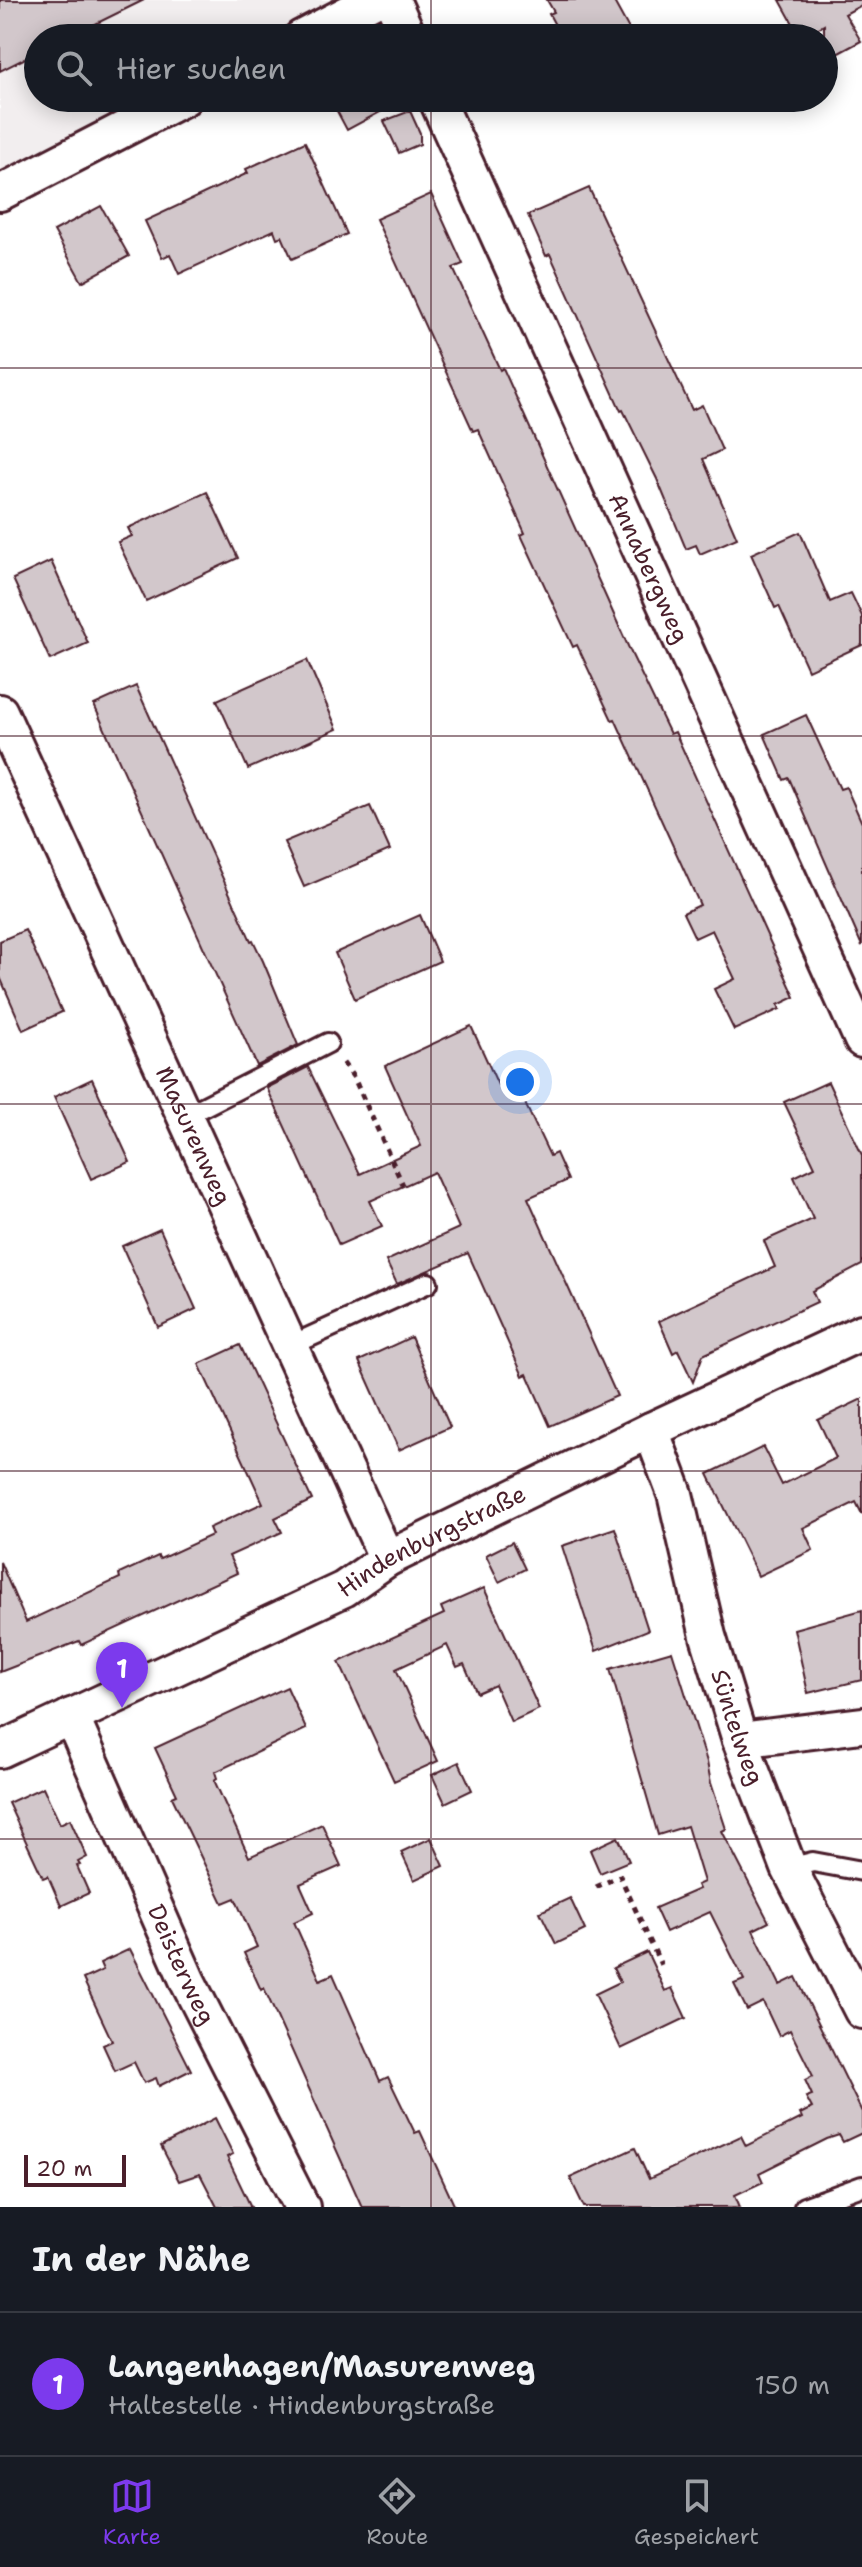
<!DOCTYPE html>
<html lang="de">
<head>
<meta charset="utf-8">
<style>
	:root { --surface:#171b24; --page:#20242c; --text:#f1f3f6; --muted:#9ea1a6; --line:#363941; --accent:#7c3aed }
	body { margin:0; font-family:"Shantell Sans",sans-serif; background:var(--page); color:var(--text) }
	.scale { position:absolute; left:24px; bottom:20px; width:102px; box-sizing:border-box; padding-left:8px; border:4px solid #4a1f2b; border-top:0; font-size:22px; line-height:28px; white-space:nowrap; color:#4a1f2b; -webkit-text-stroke:6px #fff; paint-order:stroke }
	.you { position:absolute; left:520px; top:1082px; width:28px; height:28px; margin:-20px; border:6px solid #fff; border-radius:50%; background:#1a73e8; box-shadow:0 0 0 12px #1a73e833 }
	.badge { display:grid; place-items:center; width:52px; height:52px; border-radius:50%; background:var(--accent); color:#fff; font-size:26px; font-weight:700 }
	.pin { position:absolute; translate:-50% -66px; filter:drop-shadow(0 2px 4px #0008) }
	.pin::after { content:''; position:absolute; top:42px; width:28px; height:24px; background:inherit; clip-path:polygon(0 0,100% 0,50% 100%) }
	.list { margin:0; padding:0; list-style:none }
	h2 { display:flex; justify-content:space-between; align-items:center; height:104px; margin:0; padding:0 32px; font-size:34px }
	h2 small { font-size:26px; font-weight:400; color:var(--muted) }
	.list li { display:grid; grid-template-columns:52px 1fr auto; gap:24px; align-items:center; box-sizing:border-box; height:144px; padding:0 32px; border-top:2px solid var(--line) }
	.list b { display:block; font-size:30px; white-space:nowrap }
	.list p { margin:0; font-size:26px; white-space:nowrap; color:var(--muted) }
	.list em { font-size:26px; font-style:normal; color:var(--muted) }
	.icon { flex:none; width:44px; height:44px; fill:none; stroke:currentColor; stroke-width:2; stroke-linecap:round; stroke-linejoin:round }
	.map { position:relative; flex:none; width:862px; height:2207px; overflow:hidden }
	.search { position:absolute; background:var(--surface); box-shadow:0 4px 20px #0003; left:24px; right:24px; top:24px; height:88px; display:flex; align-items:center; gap:20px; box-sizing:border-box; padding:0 28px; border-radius:44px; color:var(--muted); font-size:30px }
	.sheet { height:248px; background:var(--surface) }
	nav { display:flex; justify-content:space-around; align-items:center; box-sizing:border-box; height:112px; border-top:2px solid var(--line); background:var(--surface); font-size:22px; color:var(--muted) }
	nav a { display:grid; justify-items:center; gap:4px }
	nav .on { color:var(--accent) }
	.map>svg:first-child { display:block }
</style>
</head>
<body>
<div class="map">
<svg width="862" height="2207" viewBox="0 0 862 2207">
	<rect width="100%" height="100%" fill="#fff"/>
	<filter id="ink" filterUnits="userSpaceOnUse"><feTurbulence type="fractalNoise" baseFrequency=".0125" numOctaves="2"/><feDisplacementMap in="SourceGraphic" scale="16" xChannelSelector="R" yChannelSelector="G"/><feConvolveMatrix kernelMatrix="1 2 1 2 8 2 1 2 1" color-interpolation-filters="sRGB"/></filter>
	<g filter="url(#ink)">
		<path fill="#f2eeef" d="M0 0H374L301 38H38V98H184L0 193Z"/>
		<g fill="#d2c7cb" stroke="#4a1f2b" stroke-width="2">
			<path d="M0 0H144L67 38H38V52L0 71Z"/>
			<path d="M547 0H613L629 29 613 38H562L549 14 554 12Z"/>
			<path d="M780 0H862V5L845 14 861 41 824 61V25L801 38Z"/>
			<path d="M330 98H406L347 130Z"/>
			<path d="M410 111 420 133V144L399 153 384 121Z"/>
			<path d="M305 142 347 234 292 259 282 236 277 238 274 230 179 274 170 254 162 258 145 221 248 173 246 169Z"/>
			<path d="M589 188 692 410 702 405 722 450 703 459 737 538 700 554 696 545 686 549 657 479 623 410 621 411 550 254 546 256 528 215Z"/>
			<path d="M431 194 463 264 453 268 500 370 503 368 632 655 670 734 675 732 795 997 778 1005 780 1009 734 1030 714 989 735 979 712 930 695 938 683 913 700 905 615 719 612 720 577 645 573 647 521 535 525 533 478 429 473 431 376 219Z"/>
			<path d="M101 206 129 256 82 282 54 231Z"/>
			<path d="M207 492 238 558 146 601 118 542 132 536 128 528Z"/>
			<path d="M800 532 830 602 851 593 862 616V645L808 670 779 606 775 608 751 554Z"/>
			<path d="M51 561 88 643 50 660 13 579Z"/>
			<path d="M307 660 337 729 248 769 217 700Z"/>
			<path d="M136 686 251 941 253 940 263 961 298 1045 257 1066 94 705Z"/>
			<path d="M806 715 840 789 846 787 862 823V946L789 778 784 780 764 734Z"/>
			<path d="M370 806 390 850 304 887 284 842Z"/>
			<path d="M420 915 440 961 355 999 335 953Z"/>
			<path d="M25 930 62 1012 23 1030 0 977V941Z"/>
			<path d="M471 1026 498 1085 513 1078 550 1156 556 1153 568 1180 528 1198 617 1396 550 1426 527 1374 523 1376 468 1253 397 1284 386 1261 459 1228 434 1172 370 1201 382 1226 339 1245 267 1088 308 1067 360 1174 421 1146 385 1066Z"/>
			<path d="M92 1079 130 1162 91 1179 54 1097Z"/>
			<path d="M828 1082 862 1155V1265L812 1291 817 1302 703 1355 693 1382 678 1350 673 1353 659 1321 775 1267 764 1241 813 1219 794 1177 815 1167 784 1102Z"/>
			<path d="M160 1229 196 1309 158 1327 122 1246Z"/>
			<path d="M411 1337 450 1427 399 1450 359 1361Z"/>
			<path d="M240 1345 312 1500 275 1518 282 1532 229 1556 237 1573 81 1645 79 1641 0 1672V1562L26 1622 120 1578 119 1574 158 1556 160 1559 212 1535 209 1528 263 1503 199 1364Z"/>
			<path d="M862 1399V1514L856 1502 803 1528 813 1550 758 1576 708 1474 763 1447 782 1485 836 1458 818 1420Z"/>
			<path d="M615 1528 648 1630 596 1651 562 1546Z"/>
			<path d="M512 1542 525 1569 499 1582 486 1555Z"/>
			<path d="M484 1588 539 1709 511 1722 495 1685 477 1693 464 1664 457 1667 447 1645 396 1669 438 1761 394 1781 339 1662 444 1614 441 1607Z"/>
			<path d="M862 1610V1680L808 1693 794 1629Z"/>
			<path d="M672 1651 707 1762 711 1783 726 1829 722 1831 769 1922 753 1930 780 1985 796 1977 862 2112V2133L843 2142 839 2135 827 2139 759 2173 763 2182 735 2195 740 2207H584L570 2178 635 2148 649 2179 741 2136 746 2146 802 2118 800 2114 812 2108 806 2097 812 2095 805 2080 813 2076 790 2030 779 2036 763 2002 747 2010 734 1984 744 1980 710 1912 666 1932 655 1908 699 1889 697 1885 704 1882 687 1826 658 1835 610 1669Z"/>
			<path d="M287 1687 306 1729 215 1772 217 1778 214 1780 249 1857 322 1824 341 1866 300 1884 313 1913 294 1922 320 1980 333 1974 380 2081 388 2077 415 2133 420 2131 455 2207H362L264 1988 261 1990 244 1953 257 1947 235 1898 223 1903 172 1797 177 1795 155 1748Z"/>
			<path d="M459 1762 472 1790 445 1803 432 1775Z"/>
			<path d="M43 1787 60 1824 70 1819 87 1857 78 1862 80 1865 77 1866 89 1893 61 1906 48 1876 43 1878 8 1803Z"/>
			<path d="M618 1837 629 1861 600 1873 590 1850Z"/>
			<path d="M431 1838 444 1866 414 1880 401 1852Z"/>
			<path d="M570 1898 585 1930 556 1944 540 1912Z"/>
			<path d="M130 1949 191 2070 159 2086 156 2078 144 2083 134 2062 115 2071 103 2045 112 2041 83 1979 103 1970 100 1963Z"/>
			<path d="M647 1952 665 1991 672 1988 686 2018 621 2049 595 1994 620 1982 613 1968Z"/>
			<path d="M215 2118 233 2154 227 2157 251 2207H217L200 2174 179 2181 161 2146Z"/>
		</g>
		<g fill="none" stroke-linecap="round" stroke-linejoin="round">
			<g stroke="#4a1f2b" stroke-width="24">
				<g id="lane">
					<path d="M185 1116 328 1043"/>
					<path d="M290 1346 428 1283"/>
					<path d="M789 1868 813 1862 862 1871"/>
					<path d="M804 2207 862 2186"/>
				</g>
			</g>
			<g stroke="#4a1f2b" stroke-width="40">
				<g id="street">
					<path d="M392 0 409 38"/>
					<path d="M301 38 374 0"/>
					<path id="s1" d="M436 98 862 1040"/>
					<path d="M0 193 184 98"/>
					<path id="s2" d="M0 712 387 1559"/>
					<path id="s3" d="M651 1430 675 1494 708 1636 740 1740 789 1868 862 2011"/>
					<path id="s4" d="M71 1716 188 1982 302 2207"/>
					<path d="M740 1740 862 1725"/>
					<path id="s5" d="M0 1750 344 1589 387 1559 651 1430 862 1332"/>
				</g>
			</g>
			<g stroke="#4a1f2b" stroke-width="5" stroke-dasharray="6 6" stroke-linecap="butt">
				<path d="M343 1063 354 1078 403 1185"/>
				<path d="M596 1887 620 1876 661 1965"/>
			</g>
			<use href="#lane" stroke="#fff" stroke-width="18"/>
			<use href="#street" stroke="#fff" stroke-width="34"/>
		</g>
	</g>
	<path fill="none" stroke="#4a1f2b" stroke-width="2" stroke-opacity="0.55" d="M431 0V38M431 98V2207M0 368H862M0 736H862M0 1104H862M0 1471H862M0 1839H862"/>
	<g text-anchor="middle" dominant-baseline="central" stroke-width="6" stroke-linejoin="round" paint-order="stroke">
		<g font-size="24" fill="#4a1f2b" stroke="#fff">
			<text stroke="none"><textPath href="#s1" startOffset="516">Annabergweg</textPath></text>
			<text stroke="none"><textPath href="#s2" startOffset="466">Masurenweg</textPath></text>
			<text stroke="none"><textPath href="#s5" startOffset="480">Hindenburgstraße</textPath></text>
			<text stroke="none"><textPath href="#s3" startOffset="310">Süntelweg</textPath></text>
			<text stroke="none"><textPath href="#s4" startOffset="272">Deisterweg</textPath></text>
		</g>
	</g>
</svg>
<div class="scale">20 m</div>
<div class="you"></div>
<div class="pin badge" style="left:122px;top:1708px">1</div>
<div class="search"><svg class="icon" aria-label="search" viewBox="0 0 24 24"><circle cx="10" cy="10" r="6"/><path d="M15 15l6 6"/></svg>Hier suchen</div>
</div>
<section class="sheet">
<h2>In der Nähe<small></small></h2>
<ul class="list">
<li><span class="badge">1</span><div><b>Langenhagen/Masurenweg</b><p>Haltestelle · Hindenburgstraße</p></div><em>150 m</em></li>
</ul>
</section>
<nav>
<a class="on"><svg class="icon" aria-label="map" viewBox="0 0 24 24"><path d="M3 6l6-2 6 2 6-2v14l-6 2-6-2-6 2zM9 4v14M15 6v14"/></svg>Karte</a>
<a><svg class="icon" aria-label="directions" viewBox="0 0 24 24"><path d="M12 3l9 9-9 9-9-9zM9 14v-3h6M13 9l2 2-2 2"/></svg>Route</a>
<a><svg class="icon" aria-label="saved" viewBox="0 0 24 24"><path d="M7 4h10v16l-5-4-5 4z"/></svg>Gespeichert</a>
</nav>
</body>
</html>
